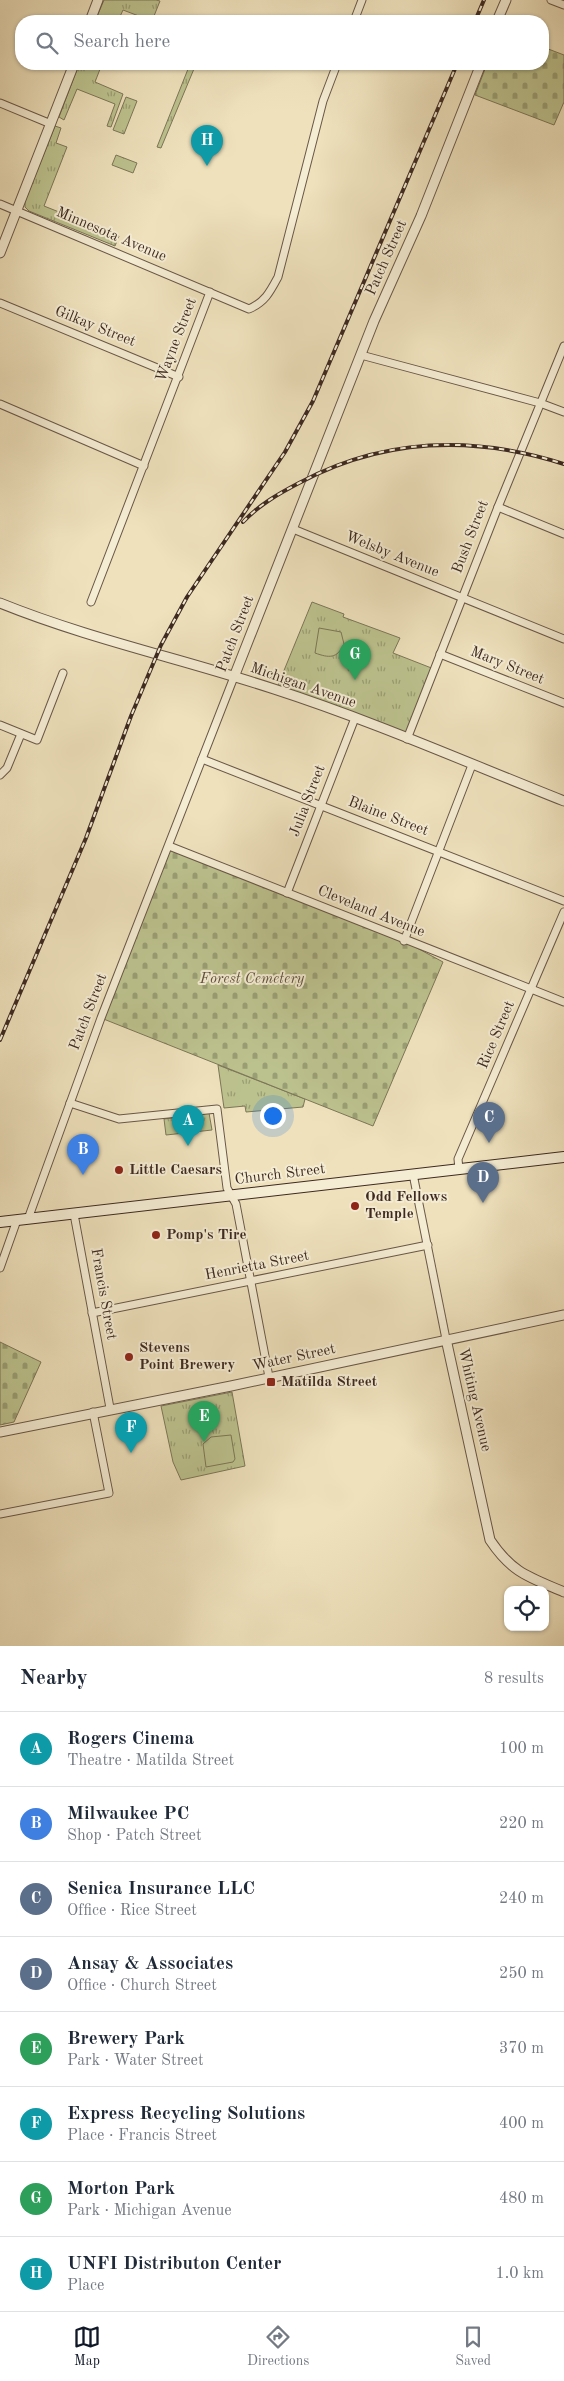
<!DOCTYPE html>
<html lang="en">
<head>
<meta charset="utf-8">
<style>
	:root { --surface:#fff; --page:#f2f2f3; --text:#1f2937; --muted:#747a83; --line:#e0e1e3; --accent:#111827 }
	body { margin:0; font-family:"Old Standard TT",serif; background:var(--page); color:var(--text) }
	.controls { position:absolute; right:15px; bottom:15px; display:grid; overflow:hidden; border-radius:10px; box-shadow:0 1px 4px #0004 }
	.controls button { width:45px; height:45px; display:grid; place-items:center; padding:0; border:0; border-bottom:1px solid var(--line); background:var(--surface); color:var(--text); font:25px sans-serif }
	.you { position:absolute; left:272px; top:1115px; width:18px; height:18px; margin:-12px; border:4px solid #fff; border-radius:50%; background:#1a73e8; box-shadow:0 0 0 8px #1a73e833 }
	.badge { display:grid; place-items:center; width:32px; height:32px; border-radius:50%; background:var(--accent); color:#fff; font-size:16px; font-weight:700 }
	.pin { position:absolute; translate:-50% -41px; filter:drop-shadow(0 1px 2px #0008) }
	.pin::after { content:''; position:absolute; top:26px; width:18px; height:15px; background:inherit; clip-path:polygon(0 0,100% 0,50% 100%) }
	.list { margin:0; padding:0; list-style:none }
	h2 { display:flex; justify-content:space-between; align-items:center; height:65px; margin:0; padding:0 20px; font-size:21px }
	h2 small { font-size:16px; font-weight:400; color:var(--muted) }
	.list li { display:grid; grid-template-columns:32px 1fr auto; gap:15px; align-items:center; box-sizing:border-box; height:75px; padding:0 20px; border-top:1px solid var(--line) }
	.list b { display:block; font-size:19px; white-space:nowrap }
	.list p { margin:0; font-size:16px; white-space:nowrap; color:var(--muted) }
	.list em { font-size:16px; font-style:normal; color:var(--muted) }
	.icon { flex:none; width:28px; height:28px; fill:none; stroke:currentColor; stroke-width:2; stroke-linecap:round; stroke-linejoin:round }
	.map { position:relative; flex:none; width:564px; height:1646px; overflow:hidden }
	.search { position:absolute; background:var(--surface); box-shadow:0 1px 4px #0004; left:15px; right:15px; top:15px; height:55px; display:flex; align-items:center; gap:12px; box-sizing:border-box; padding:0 18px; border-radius:20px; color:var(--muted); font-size:19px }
	.sheet { height:665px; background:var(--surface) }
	nav { display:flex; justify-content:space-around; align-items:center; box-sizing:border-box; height:70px; border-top:1px solid var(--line); background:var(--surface); font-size:14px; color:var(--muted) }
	nav a { display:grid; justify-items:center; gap:2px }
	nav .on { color:var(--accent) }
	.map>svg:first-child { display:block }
</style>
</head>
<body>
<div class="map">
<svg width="564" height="1646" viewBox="0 0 564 1646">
	<defs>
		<pattern id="grass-tufts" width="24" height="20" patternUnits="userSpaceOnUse" patternTransform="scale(1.25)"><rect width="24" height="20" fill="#bcc28e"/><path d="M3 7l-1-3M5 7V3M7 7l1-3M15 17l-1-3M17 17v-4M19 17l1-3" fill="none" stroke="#9a9e74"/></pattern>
		<pattern id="cemetery-stones" width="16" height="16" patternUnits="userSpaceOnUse" patternTransform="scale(1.25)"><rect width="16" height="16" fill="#bcc28e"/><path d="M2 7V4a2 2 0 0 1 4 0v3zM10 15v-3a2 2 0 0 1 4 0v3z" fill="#9a9e74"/></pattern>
	</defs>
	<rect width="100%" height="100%" fill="#eee1bc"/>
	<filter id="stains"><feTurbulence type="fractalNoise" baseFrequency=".004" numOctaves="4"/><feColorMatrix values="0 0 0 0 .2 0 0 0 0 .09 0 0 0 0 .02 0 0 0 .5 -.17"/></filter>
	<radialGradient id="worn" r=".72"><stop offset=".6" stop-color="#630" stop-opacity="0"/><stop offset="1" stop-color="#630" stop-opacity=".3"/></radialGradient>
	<g fill="url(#grass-tufts)" stroke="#7c7658">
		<path d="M104 0H156L160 1 152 21 123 10 118 21H95Z"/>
		<path d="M79 64H102L95 82 123 94 111 127 107 126 115 104 77 89 64 120 59 117Z"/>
		<path d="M190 64H196L161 148 157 147Z"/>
		<path d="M126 97 137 101 124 134 113 130Z"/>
		<path d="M55 126 61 128 56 143 67 147 44 206 119 236 115 246 29 211 25 207V201Z"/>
		<path d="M116 155 137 163 133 173 112 165Z"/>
		<path d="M312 602 344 614 343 617 400 638 393 653 434 669 407 739 276 690Z"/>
		<path d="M218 1065 305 1099 303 1107 246 1112 245 1106 224 1108Z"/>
		<path d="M209 1113 212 1130 166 1135 164 1119Z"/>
		<path d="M232 1392 245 1466 181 1480 173 1462 161 1406Z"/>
	</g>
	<g fill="url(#cemetery-stones)" stroke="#7c7658">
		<path d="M543 47 564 55V102L554 125 475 95 487 64H543Z"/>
		<path d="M169 846 404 941 443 962 373 1126 101 1018Z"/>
		<path d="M0 1342 41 1362 14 1422 0 1425Z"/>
	</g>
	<g fill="#bcc28e" stroke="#7c7658">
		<path d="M319 628 341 632 344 644C337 659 329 658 315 653Z"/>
		<path d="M231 1435 235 1459 233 1462 206 1467 203 1444 211 1437Z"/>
	</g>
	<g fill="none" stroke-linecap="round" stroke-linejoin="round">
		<g stroke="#695748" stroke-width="9">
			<g id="minor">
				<path d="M551 0 564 5"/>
				<path d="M354 21 362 0"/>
				<path d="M0 103 51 124"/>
				<path d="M0 204 249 309C265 302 270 292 278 277L323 101 337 64"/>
				<path d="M0 303 179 377"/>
				<path d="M361 355 540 403 564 412"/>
				<path d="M0 404 144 466"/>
				<path d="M498 507 564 534"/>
				<path d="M293 529 564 639"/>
				<path d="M91 602 210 292"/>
				<path d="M440 654 564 703"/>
				<path d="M0 725 37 740 63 673"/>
				<path d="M407 739 498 507 564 346"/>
				<path d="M202 759 564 901"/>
				<path d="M0 775 7 768 21 734"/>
				<path d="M169 846 564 1002"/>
				<path d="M287 893 355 718"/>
				<path d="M404 941 472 765"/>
				<path d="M70 1103 119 1119 217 1109 227 1188 236 1204 269 1377"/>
				<path d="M459 1169 458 1159 564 912"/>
				<path d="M413 1174 446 1339"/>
				<path d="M74 1214 110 1408"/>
				<path d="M28 1219 101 1018 234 677"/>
				<path d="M0 1268 17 1220"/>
				<path d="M92 1313 428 1245"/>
				<path d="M0 1514 109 1493 93 1412"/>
			</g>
		</g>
		<g stroke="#695748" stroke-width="11">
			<g id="tertiary">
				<path d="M90 21 98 0"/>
				<path d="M497 21 506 0"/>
				<path d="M0 253 74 64"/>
				<path d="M0 603C89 639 183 659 274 689 373 721 468 763 564 801"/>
				<path d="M234 677 374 321 421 216 481 64"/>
				<path d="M446 1339 490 1540C512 1573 529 1577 564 1592"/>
				<path d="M0 1432 231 1386 564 1315"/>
			</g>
		</g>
		<g stroke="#3d2921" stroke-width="12">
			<path id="secondary" d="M0 1222 564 1157"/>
		</g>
		<use href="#minor" stroke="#f4ecd3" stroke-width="7"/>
		<use href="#tertiary" stroke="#f4ecd3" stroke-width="9"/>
		<use href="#secondary" stroke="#f4ecd3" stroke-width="10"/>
		<g stroke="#3d2921" stroke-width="4">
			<g id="rail">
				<path d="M475 21 484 0"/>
				<path d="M243 522C259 505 278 494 299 483 385 437 473 435 564 464"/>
				<path d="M0 1040 86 838 131 716 161 645 187 597 285 452 313 401 457 64"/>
			</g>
		</g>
		<use href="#rail" stroke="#f4ecd3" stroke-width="2" stroke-dasharray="5.5" stroke-linecap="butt"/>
	</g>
	<g fill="#8f2418" stroke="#f4ecd3" stroke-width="2">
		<circle cx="119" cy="1170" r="5"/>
		<circle cx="355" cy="1206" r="5"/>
		<circle cx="156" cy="1235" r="5"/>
		<circle cx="129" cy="1357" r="5"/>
		<rect x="266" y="1377" width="10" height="10" rx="2.5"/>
	</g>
	<g text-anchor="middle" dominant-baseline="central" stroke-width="4" stroke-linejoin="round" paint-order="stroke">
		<g font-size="15" fill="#3d2921" stroke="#f4ecd3">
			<text transform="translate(111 235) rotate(23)">Minnesota Avenue</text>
			<text transform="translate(387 258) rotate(-66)">Patch Street</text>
			<text transform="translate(95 327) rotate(22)">Gilkay Street</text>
			<text transform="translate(177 340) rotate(-69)">Wayne Street</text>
			<text transform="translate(471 537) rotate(-69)">Bush Street</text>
			<text transform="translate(392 555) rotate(22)">Welsby Avenue</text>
			<text transform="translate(236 634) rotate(-69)">Patch Street</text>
			<text transform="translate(507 666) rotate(22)">Mary Street</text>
			<text transform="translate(303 686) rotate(19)">Michigan Avenue</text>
			<text transform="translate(308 801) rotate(-69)">Julia Street</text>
			<text transform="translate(388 817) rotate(21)">Blaine Street</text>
			<text transform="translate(371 912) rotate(22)">Cleveland Avenue</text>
			<text transform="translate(89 1012) rotate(-69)">Patch Street</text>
			<text transform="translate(497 1035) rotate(-67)">Rice Street</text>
			<text transform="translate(280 1175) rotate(-7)">Church Street</text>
			<text transform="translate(257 1266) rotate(-11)">Henrietta Street</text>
			<text transform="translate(103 1294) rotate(80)">Francis Street</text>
			<text transform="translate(294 1358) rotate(-12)">Water Street</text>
			<text transform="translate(474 1400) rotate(77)">Whiting Avenue</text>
		</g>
		<g font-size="15" font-style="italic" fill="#5d4f3c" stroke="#f4ecd3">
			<text x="252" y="979">Forest Cemetery</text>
		</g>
		<g font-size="15" font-weight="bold" fill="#3d2921" stroke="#f4ecd3" text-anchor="start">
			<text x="129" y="1170">Little Caesars</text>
			<text x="365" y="1197">Odd Fellows<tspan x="365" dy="17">Temple</tspan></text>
			<text x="166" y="1235">Pomp's Tire</text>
			<text x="139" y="1348">Stevens<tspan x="139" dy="17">Point Brewery</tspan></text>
			<text x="281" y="1382">Matilda Street</text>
		</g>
	</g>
	<rect width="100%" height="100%" filter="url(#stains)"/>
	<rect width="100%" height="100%" fill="url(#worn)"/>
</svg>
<div class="controls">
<button><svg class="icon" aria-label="locate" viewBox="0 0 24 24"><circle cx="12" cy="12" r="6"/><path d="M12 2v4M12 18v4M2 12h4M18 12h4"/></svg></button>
</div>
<div class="you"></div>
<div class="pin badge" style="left:188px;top:1146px;background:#0f9aa8">A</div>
<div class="pin badge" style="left:83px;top:1175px;background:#3f7fe0">B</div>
<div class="pin badge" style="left:489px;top:1143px;background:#5c6f8a">C</div>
<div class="pin badge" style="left:483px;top:1203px;background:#5c6f8a">D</div>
<div class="pin badge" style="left:204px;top:1442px;background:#2e9e5b">E</div>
<div class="pin badge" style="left:131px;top:1453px;background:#0f9aa8">F</div>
<div class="pin badge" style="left:355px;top:680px;background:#2e9e5b">G</div>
<div class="pin badge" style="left:207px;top:166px;background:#0f9aa8">H</div>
<div class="search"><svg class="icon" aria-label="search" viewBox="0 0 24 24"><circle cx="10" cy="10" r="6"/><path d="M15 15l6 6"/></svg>Search here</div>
</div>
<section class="sheet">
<h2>Nearby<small>8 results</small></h2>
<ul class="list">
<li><span class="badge" style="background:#0f9aa8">A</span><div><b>Rogers Cinema</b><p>Theatre · Matilda Street</p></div><em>100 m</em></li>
<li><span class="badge" style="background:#3f7fe0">B</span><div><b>Milwaukee PC</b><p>Shop · Patch Street</p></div><em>220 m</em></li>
<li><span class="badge" style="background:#5c6f8a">C</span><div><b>Senica Insurance LLC</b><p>Office · Rice Street</p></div><em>240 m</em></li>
<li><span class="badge" style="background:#5c6f8a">D</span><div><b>Ansay &amp; Associates</b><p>Office · Church Street</p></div><em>250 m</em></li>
<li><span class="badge" style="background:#2e9e5b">E</span><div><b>Brewery Park</b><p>Park · Water Street</p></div><em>370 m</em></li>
<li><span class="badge" style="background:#0f9aa8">F</span><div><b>Express Recycling Solutions</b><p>Place · Francis Street</p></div><em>400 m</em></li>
<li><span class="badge" style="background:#2e9e5b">G</span><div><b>Morton Park</b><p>Park · Michigan Avenue</p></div><em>480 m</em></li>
<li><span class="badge" style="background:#0f9aa8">H</span><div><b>UNFI Distributon Center</b><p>Place</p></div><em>1.0 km</em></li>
</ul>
</section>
<nav>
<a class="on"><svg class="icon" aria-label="map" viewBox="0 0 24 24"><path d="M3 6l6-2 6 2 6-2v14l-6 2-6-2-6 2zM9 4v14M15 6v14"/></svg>Map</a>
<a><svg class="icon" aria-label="directions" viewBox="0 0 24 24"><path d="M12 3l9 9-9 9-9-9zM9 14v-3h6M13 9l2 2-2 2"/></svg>Directions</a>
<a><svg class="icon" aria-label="saved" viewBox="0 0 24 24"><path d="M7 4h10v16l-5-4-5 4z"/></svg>Saved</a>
</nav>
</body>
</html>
